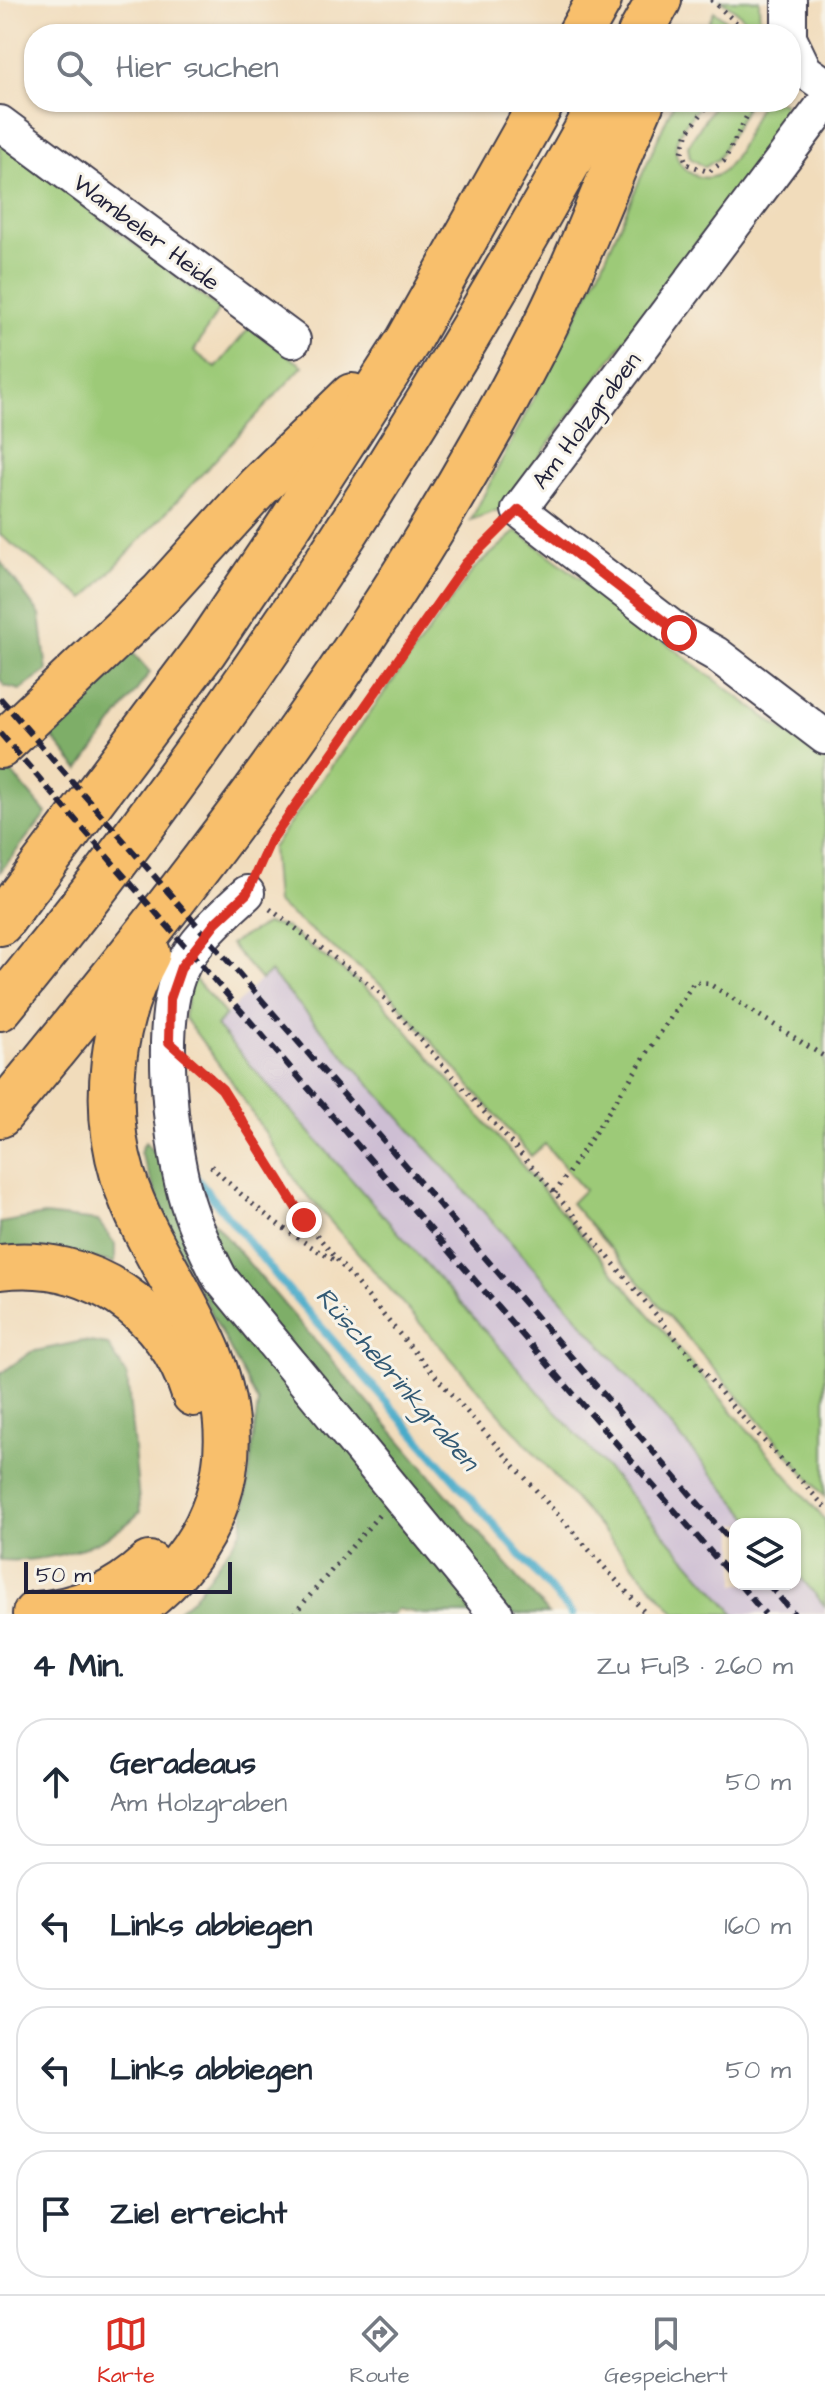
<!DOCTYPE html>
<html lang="de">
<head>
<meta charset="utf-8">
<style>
	:root { --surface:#fff; --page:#f6f6f7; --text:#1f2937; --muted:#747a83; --line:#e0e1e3; --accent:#d93025 }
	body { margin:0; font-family:"Architects Daughter",sans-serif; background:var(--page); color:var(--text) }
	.controls { position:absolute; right:24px; bottom:24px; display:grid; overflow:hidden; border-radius:16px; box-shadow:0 2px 6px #0004 }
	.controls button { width:72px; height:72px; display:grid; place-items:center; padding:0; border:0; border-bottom:2px solid var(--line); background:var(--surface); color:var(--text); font:40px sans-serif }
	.scale { position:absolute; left:24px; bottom:20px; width:208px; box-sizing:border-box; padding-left:8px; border:4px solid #22223b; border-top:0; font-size:22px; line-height:28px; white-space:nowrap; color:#22223b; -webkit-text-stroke:6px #f7f3e8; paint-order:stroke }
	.stop { position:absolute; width:24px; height:24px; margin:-18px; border:6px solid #d93025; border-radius:50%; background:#fff }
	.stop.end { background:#d93025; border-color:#fff; box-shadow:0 2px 8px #0008 }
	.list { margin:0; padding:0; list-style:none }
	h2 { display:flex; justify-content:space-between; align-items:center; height:104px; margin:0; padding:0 32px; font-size:34px }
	h2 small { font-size:26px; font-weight:400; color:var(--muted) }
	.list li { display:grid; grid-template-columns:52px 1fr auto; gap:24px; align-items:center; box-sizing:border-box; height:128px; margin:0 16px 16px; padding:0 16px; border:2px solid var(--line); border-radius:32px }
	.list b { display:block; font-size:30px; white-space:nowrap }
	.list p { margin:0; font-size:26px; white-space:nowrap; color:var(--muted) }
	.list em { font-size:26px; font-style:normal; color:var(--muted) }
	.icon { flex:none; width:44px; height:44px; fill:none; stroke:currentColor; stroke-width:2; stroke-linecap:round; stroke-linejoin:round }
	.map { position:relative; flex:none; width:825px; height:1614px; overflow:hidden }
	.search { position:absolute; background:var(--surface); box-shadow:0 2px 6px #0004; left:24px; right:24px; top:24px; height:88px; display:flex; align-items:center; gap:20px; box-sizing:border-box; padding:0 28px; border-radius:32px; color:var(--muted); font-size:30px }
	.sheet { height:680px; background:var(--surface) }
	nav { display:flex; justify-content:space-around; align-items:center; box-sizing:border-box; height:112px; border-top:2px solid var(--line); background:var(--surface); font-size:22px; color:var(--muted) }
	nav a { display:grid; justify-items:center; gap:4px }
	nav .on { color:var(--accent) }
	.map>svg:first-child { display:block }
</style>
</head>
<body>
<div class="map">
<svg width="825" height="1614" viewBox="0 0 825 1614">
	<rect width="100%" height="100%" fill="#f7f3e8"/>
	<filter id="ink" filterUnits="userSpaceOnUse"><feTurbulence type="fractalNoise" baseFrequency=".0125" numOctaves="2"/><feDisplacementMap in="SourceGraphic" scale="16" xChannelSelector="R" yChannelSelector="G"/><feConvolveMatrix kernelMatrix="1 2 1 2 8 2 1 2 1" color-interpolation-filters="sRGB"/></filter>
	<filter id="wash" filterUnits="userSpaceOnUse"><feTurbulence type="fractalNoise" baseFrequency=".006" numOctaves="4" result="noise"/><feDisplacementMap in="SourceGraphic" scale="32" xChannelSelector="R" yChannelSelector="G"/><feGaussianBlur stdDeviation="1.8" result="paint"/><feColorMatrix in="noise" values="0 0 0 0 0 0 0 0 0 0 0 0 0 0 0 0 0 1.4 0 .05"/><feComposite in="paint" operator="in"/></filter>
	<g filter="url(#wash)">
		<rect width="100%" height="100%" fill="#f1dcbb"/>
		<path fill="#cdbed3" d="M269 971 573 1312 755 1524H735V1584H795V1571L825 1606V1614H735L215 1026Z"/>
		<g fill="#9dca78" stroke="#60765a" stroke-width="2">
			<path d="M721 0H759L760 34H755L740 14Z"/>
			<path d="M714 11 743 34H704Z"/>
			<path d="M674 102H702C693 115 679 129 676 144 672 171 708 190 726 168 741 151 750 123 761 102H784L781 128 501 509 471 520 602 266Z"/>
			<path d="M716 102H749L718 159 705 167 690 158 688 146Z"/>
			<path d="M0 141 219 309 194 351 216 368 249 328 303 366 85 599 0 535Z"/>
			<path d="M517 531 825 762V1497L571 1203 584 1190 545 1144 531 1156 385 988 276 903 272 848 474 569Z"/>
			<path d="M266 924 285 927 380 999 825 1520V1606L795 1571V1524H755L573 1312 270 972 261 980 230 944Z"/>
			<path d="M192 976 226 1015 216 1026 735 1614H676L300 1187 232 1082 184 1017Z"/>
		</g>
		<g fill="#7eae68" stroke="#506852" stroke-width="2">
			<path d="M0 561 40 615 47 671 20 690 5 686 0 679Z"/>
			<path d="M131 651 150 672 79 770 47 731Z"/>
			<path d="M6 766 46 813 0 872V770Z"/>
			<path d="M145 1142 549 1614H423L397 1609 393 1614H173L193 1598 242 1530 258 1403 180 1253 140 1152Z"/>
			<path d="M44 1215 98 1221 115 1244V1263L71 1254 0 1251V1223Z"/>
			<path d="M83 1341 108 1345 127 1376 140 1512C105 1548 49 1563 0 1560V1374L31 1352Z"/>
		</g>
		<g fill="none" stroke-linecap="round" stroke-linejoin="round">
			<path stroke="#4aabc9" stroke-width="8" d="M193 1174 280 1280 572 1614"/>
		</g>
	</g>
	<g filter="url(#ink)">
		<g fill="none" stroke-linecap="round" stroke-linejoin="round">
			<g stroke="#413e4e" stroke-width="38">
				<g id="minor">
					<path d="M789 0V34"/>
					<path d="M791 42 805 71 825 85"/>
					<path d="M825 103 519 510 679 633 716 654 825 737"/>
					<path d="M0 123 293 340"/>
					<path d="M247 893C223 915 193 941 180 971 158 1022 170 1140 185 1194 193 1223 206 1251 220 1278L496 1614"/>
				</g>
			</g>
			<g stroke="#413e4e" stroke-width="48">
				<g id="highway">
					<path d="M580 34 599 0"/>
					<path d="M640 34 659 0"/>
					<path d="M0 746 161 594 258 487 352 396"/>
					<path d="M0 923 205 650 288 527 408 341 542 102"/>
					<path d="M0 1008C231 728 427 419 602 102"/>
					<path d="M0 1115C200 875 392 625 535 346 576 267 606 184 642 102"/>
					<path d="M0 1267C89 1256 167 1309 194 1394"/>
					<path d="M35 1614C79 1611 117 1594 149 1564"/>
					<path d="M126 1614C216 1554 250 1459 210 1356 185 1294 143 1240 123 1176 101 1104 112 1019 148 953"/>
				</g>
			</g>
			<g stroke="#413e4e" stroke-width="5" stroke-dasharray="2 6" stroke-linecap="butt">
				<path d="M711 0 749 34"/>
				<path d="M710 102 688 132 682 152 687 164 709 172 724 161 754 102"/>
				<path d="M259 865 270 842 466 563 500 530"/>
				<path d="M270 909 378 991 555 1193 733 1407 825 1507"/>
				<path d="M198 1065C249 1107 267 1174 308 1224 416 1358 532 1485 646 1614"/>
				<path d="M211 1166C249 1204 290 1236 336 1261"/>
				<path d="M555 1193 694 982 708 983 825 1057"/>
				<path d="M294 1614 379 1515"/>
			</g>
			<use href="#minor" stroke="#fff" stroke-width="34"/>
			<use href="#highway" stroke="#f8bf6c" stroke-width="44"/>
			<g stroke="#22223b" stroke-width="6" stroke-dasharray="12 6" stroke-linecap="butt">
				<path d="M0 698 735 1546"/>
				<path d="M0 733 735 1580"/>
				<path d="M739 1584 765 1614"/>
				<path d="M768 1584 794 1614"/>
			</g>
		</g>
	</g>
	<g fill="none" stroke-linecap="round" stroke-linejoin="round" filter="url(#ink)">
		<path stroke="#d93025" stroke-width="10" d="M304 1220 222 1089 169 1042 170 999 181 967 216 922 247 893 270 842 466 563 519 510 679 633"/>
	</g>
	<g text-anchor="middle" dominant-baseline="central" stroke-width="6" stroke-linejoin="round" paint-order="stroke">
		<g font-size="24" fill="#22223b" stroke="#f7f3e8">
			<text transform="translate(146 233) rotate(37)">Wambeler Heide</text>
			<text transform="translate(587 421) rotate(-53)">Am Holzgraben</text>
		</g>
		<g font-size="26" font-style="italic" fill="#325974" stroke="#f7f3e8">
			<text transform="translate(397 1379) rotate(49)">Rüschebrinkgraben</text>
		</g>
	</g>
</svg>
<div class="controls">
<button><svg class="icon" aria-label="layers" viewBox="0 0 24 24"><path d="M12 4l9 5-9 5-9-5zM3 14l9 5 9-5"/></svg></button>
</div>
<div class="scale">50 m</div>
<div class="stop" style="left:679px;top:633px"></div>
<div class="stop end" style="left:304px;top:1220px"></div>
<div class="search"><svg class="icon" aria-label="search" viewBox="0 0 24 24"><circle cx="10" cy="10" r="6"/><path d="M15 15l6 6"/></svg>Hier suchen</div>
</div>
<section class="sheet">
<h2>4 Min.<small>Zu Fuß · 260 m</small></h2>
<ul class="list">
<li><svg class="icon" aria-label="ahead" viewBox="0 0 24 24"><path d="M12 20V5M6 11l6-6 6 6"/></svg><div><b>Geradeaus</b><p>Am Holzgraben</p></div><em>50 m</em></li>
<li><svg class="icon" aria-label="left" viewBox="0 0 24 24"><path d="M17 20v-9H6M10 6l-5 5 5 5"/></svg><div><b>Links abbiegen</b></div><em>160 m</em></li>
<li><svg class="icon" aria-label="left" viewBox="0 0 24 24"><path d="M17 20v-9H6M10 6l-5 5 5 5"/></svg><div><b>Links abbiegen</b></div><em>50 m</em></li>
<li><svg class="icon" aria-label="arrive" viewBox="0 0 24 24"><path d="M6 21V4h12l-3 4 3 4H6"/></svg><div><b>Ziel erreicht</b></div></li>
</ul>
</section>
<nav>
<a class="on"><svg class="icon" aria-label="map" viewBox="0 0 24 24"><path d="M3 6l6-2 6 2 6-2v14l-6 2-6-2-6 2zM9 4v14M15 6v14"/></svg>Karte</a>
<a><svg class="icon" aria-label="directions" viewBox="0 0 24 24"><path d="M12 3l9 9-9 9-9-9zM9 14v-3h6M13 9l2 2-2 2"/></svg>Route</a>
<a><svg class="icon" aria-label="saved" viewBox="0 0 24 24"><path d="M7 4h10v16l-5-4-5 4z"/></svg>Gespeichert</a>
</nav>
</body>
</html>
